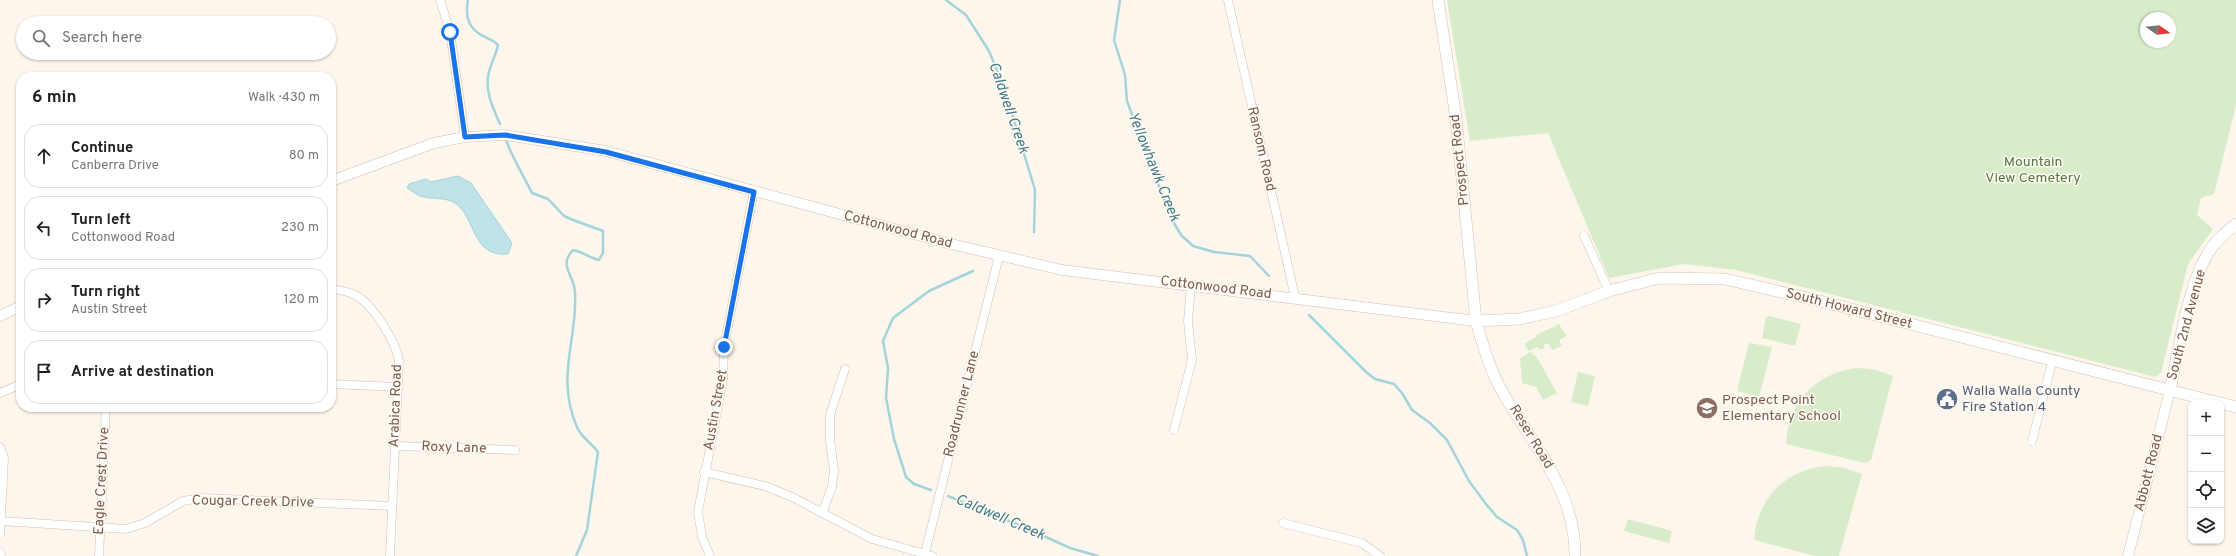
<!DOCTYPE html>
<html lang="en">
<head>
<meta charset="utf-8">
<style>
	:root { --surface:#fff; --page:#f2f2f2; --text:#222; --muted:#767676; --line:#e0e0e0 }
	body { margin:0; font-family:Overpass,sans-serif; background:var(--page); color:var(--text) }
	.controls { position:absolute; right:12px; bottom:12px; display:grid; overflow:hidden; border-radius:8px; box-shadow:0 1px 3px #0004 }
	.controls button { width:36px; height:36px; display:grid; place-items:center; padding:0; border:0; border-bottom:1px solid var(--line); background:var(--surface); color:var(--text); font:20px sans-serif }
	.compass { position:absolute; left:2140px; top:12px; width:36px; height:36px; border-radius:50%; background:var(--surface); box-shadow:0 1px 3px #0004; rotate:104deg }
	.stop { position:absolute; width:12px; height:12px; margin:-9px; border:3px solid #1a73e8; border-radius:50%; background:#fff }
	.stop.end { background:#1a73e8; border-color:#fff; box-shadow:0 1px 4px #0008 }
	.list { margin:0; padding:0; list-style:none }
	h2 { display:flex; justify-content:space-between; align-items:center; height:52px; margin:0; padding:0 16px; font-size:17px }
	h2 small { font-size:13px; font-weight:400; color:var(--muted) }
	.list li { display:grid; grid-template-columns:26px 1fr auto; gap:12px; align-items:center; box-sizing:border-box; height:64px; margin:0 8px 8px; padding:0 8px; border:1px solid var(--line); border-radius:16px }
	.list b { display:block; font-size:15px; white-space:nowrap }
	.list p { margin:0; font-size:13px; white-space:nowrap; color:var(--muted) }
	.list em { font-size:13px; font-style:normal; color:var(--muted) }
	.icon { flex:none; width:22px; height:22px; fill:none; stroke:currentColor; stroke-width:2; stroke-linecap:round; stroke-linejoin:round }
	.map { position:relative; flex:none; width:2236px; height:556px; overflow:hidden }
	.search { position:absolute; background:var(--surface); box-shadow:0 1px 3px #0004; left:16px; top:16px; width:320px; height:44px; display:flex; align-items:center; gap:10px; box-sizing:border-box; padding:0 14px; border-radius:22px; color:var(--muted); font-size:15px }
	.panel { position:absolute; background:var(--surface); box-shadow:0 1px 3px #0004; left:16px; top:72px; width:320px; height:340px; border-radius:16px }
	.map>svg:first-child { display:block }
</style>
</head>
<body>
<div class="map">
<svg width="2236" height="556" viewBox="0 0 2236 556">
	<rect width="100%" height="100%" fill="#fdf6ec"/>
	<g fill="#d8ecc9" fill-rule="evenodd">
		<path d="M1447 0H2236V105L2214 194 2201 198 2197 215 2213 229 2188 264 2161 373 2155 377 1736 270 1684 264 1609 278 1548 133 1470 141ZM2146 18H2170V42H2146Z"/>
		<path d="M1769 316 1801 324 1795 346 1762 338 1766 317Z"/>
		<path d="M1558 323 1567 336 1559 340 1562 346 1552 350 1548 343 1543 345 1545 348 1540 350 1538 347 1529 351 1524 344 1536 337V335L1556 326Z"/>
		<path d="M1749 343 1772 347 1759 397 1737 391Z"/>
		<path d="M1530 352 1536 356 1557 393 1543 400 1536 387 1522 383 1520 358Z"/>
		<path d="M1858 368 1876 370 1893 376 1871 460 1865 463 1786 444C1788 402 1816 372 1858 368Z"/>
		<path d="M1578 372 1595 376 1588 406 1571 402Z"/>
		<path d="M1827 466 1845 468 1862 474 1839 556H1815L1754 540C1757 499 1785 469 1827 466Z"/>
		<path d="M1628 519 1672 531 1669 543 1624 531Z"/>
	</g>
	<path fill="#bfe3e8" stroke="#a5d3da" d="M458 176 471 183 512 243 508 254C474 257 476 224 459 206 449 196 432 200 420 196 415 194 411 190 407 188L409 184 426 179 431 182Z"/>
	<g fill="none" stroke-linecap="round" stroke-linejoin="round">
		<g stroke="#a5d3da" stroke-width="2.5">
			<path d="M468 0C465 17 468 29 485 37 490 40 494 40 498 45 496 55 491 63 489 72 484 90 493 108 500 124"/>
			<path d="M946 0 966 15 989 51 1004 87 1035 190 1034 232"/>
			<path d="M1120 0 1114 40 1125 75 1127 101 1171 218 1181 235 1193 246 1214 252 1250 256 1269 276"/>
			<path d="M506 140C513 159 523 175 532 193L548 199 564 216 573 220 603 231V253L599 260C589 258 584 252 573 250 558 265 574 275 575 292 578 339 555 377 577 427 580 436 592 444 598 452L587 530 576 556"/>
			<path d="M1309 315 1366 372 1375 379 1394 384 1402 393 1412 410 1430 423 1447 440 1469 481 1486 504 1497 517 1517 530 1523 540 1527 556"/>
			<path d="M931 490 914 484 906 477 894 439 886 398 888 368 883 341 893 318 929 291 973 271"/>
			<path d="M948 496 1035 532 1070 548 1098 556"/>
		</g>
		<g stroke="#d1beb0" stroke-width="9">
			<g id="minor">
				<path d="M440 0 450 32 465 137"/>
				<path d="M1228 0 1295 297"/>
				<path d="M1584 236 1609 291"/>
				<path d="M331 289C339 290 348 291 355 295 373 304 396 342 399 361L390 556"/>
				<path d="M331 384 397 387"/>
				<path d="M0 393 21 384"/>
				<path d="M1174 430 1192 360 1188 321 1191 285"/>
				<path d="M2032 441 2052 362"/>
				<path d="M394 446 515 450"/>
				<path d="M0 447 4 458 0 534"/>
				<path d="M704 472 765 486 792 497 872 539 932 556"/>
				<path d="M822 513 832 487 834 471 830 440V415L845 369"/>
				<path d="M1 521 126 529 145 523 183 501 201 498 392 506"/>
				<path d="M1283 523 1362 543 1380 556"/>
				<path d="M0 552 1 556"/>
				<path d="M925 553 999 256"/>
				<path d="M99 556 106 407"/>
				<path d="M710 556 702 537 698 512 723 379 724 347 754 191"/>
			</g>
		</g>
		<g stroke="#d1beb0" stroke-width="11">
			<g id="tertiary">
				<path d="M331 181 434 143 465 137 505 135 606 151 947 243 1062 270 1476 321"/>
				<path d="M0 316 21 306"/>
				<path d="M2128 556 2170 390"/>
			</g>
		</g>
		<g stroke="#d6c0b0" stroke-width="12">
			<g id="secondary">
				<path d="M1438 0 1456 118 1476 321C1482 342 1488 364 1498 384 1528 440 1576 488 1575 556"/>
				<path d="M1476 321 1519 319 1556 311 1609 291 1659 278 1725 279 1820 301 2220 403"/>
				<path d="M2170 390C2179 351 2187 289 2207 255 2214 242 2225 233 2236 224"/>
				<path d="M2221 403 2236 407"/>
			</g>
		</g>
		<use href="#minor" stroke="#fff" stroke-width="8"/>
		<use href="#tertiary" stroke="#fff" stroke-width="10"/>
		<use href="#secondary" stroke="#fff" stroke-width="11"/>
	</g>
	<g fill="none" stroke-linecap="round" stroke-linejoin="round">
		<path stroke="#1a73e8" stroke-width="5" d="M450 32 465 137 505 135 606 152 754 192 724 347"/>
	</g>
	<defs>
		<g id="civic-disc" transform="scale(1.15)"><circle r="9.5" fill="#5c6f8a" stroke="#fffaf3"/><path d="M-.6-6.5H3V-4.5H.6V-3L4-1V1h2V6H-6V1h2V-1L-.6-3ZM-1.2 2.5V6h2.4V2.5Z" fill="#fff"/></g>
		<g id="school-disc" transform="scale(1.15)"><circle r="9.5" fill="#8d6e63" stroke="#fffaf3"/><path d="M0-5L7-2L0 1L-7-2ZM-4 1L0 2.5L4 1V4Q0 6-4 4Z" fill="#fff"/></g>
	</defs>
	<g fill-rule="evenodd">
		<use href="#civic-disc" x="1947" y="399"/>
		<use href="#school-disc" x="1707" y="408"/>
	</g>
	<g text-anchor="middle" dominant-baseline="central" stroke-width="3" stroke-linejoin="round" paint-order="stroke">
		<g font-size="14" fill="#7a5c4d" stroke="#fffaf3">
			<text transform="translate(1261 149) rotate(77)">Ransom Road</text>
			<text transform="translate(1460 160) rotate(-96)">Prospect Road</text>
			<text transform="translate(898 230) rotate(15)">Cottonwood Road</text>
			<text transform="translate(1216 288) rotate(7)">Cottonwood Road</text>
			<text transform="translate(1849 309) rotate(14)">South Howard Street</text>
			<text transform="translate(2187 325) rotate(-75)">South 2nd Avenue</text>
			<text transform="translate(962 404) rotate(-76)">Roadrunner Lane</text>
			<text transform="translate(396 406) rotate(-88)">Arabica Road</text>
			<text transform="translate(716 410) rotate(-80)">Austin Street</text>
			<text transform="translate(1531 437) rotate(59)">Reser Road</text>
			<text transform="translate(454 448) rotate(2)">Roxy Lane</text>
			<text transform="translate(2149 473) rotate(-76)">Abbott Road</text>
			<text transform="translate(102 481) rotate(-87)">Eagle Crest Drive</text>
			<text transform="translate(253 502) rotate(1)">Cougar Creek Drive</text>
		</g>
		<g font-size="14" fill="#537a41" stroke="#fffaf3">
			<text x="2033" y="162">Mountain<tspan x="2033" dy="16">View Cemetery</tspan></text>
		</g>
		<g font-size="14" fill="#4e5e75" stroke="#fffaf3" text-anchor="start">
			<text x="1962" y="391">Walla Walla County<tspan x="1962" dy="16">Fire Station 4</tspan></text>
		</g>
		<g font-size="14" fill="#785e54" stroke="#fffaf3" text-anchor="start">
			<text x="1722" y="400">Prospect Point<tspan x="1722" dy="16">Elementary School</tspan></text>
		</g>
		<g font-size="15" font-style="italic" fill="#437c86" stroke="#fffaf3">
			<text transform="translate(1008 108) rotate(71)">Caldwell Creek</text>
			<text transform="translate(1153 167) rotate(68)">Yellowhawk Creek</text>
			<text transform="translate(1000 518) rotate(23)">Caldwell Creek</text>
		</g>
	</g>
</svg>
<div class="controls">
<button>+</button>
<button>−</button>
<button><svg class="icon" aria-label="locate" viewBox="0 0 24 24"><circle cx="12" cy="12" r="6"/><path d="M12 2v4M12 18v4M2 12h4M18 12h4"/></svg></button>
<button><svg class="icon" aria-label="layers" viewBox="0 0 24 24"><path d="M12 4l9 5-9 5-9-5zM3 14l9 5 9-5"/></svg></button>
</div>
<svg class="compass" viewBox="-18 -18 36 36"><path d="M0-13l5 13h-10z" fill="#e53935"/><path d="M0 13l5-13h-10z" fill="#767676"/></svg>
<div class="stop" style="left:450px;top:32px"></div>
<div class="stop end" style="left:724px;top:347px"></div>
<div class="search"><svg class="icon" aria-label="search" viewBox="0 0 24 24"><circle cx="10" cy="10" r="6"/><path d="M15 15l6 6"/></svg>Search here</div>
<section class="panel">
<h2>6 min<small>Walk · 430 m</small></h2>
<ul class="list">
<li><svg class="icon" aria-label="ahead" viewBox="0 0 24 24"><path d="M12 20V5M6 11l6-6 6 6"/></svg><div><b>Continue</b><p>Canberra Drive</p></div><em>80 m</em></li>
<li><svg class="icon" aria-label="left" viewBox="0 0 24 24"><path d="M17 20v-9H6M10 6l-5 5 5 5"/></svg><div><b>Turn left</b><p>Cottonwood Road</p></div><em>230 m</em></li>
<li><svg class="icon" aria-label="right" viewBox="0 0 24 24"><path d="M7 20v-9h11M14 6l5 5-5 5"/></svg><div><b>Turn right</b><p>Austin Street</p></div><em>120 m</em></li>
<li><svg class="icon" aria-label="arrive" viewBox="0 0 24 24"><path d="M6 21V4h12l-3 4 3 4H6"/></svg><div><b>Arrive at destination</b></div></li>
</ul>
</section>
</div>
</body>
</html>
